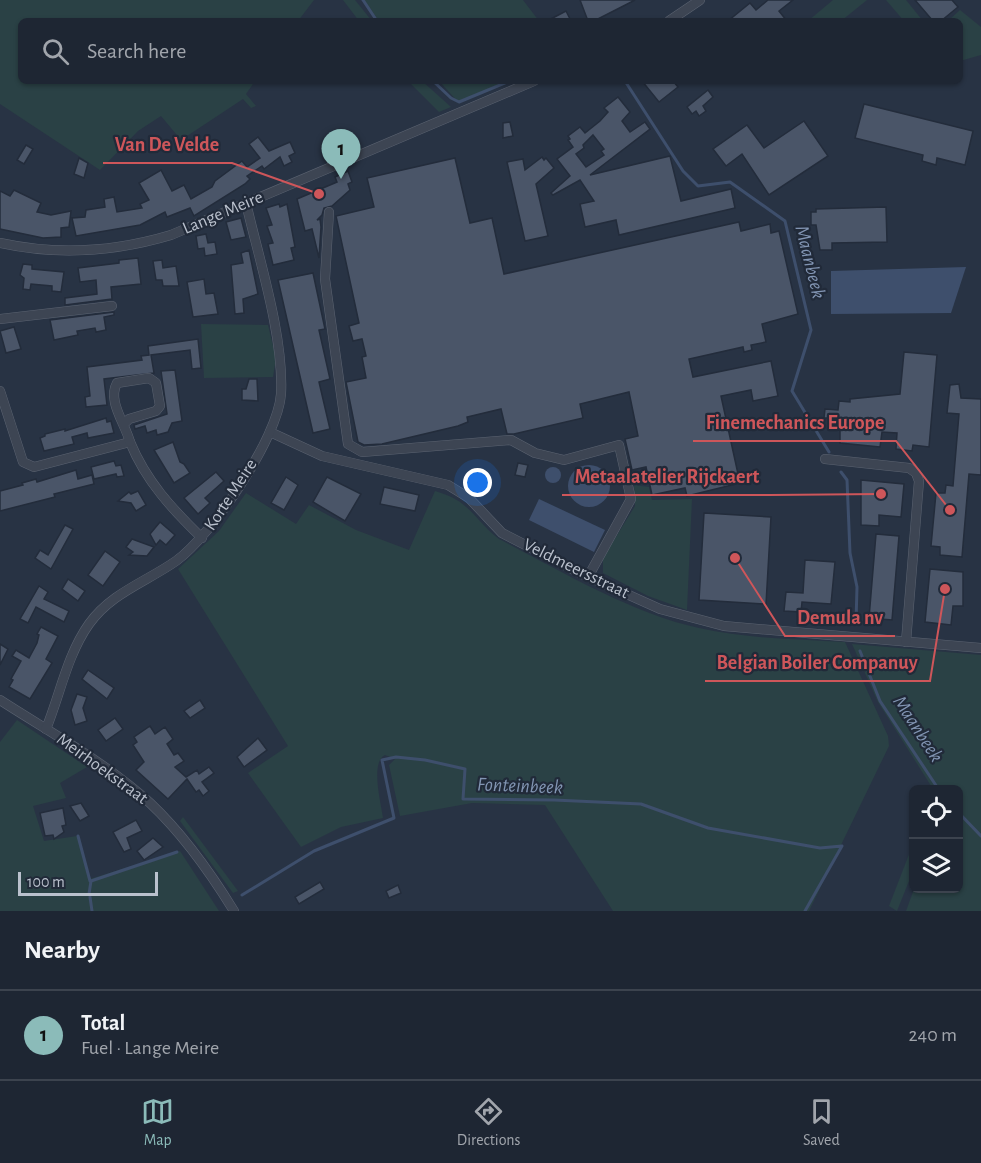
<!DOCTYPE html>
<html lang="en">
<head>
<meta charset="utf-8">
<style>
	:root { --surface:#1e2633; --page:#262e3b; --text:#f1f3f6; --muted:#a1a5ac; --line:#3c434e; --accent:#8bbbb9 }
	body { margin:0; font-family:"Alegreya Sans",sans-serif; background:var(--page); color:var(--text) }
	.controls { position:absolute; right:18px; bottom:18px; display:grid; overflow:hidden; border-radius:9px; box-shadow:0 2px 4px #0004 }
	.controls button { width:54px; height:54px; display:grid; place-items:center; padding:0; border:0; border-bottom:2px solid var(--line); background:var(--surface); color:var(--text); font:30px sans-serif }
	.scale { position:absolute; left:18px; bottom:15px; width:140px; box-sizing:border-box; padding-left:6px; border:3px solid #bac1cd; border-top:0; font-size:16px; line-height:21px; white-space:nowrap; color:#bac1cd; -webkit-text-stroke:4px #212a39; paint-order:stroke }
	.you { position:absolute; left:478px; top:483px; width:21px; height:21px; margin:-15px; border:4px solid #fff; border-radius:50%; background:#1a73e8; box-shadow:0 0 0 9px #1a73e833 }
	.badge { display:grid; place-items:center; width:39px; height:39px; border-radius:50%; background:var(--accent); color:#111; font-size:20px; font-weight:700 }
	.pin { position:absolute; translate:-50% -50px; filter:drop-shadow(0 2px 3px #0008) }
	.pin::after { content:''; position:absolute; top:32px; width:21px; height:18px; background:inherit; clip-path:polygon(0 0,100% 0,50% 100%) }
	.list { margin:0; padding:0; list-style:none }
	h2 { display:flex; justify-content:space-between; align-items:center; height:78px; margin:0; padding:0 24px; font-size:26px }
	h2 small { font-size:20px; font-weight:400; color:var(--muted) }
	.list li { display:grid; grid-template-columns:39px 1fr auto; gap:18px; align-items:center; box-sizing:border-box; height:90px; padding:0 24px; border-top:2px solid var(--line) }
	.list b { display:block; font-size:22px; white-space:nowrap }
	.list p { margin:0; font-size:20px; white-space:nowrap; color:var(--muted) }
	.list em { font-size:20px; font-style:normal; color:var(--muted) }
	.icon { flex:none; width:33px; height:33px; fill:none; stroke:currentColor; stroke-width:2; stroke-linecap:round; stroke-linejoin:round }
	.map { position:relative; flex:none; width:981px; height:911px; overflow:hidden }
	.search { position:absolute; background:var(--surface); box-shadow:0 2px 4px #0004; left:18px; right:18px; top:18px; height:66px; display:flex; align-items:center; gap:15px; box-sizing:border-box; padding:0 21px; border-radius:9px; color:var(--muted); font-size:22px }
	.sheet { height:168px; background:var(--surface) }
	nav { display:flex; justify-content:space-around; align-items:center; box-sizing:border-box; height:84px; border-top:2px solid var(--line); background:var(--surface); font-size:16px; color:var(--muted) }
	nav a { display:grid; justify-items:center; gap:3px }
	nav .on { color:var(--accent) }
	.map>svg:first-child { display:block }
</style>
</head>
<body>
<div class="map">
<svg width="981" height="911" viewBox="0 0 981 911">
	<rect width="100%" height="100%" fill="#283344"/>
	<g fill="#2a4145">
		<path d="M0 0H314L298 21H21V81H255L246 94 256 106 251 108 243 99 181 140 161 116 138 131 100 170 0 104Z"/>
		<path d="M343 0H355L372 21H359Z"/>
		<path d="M364 0H523L539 21H379Z"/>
		<path d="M833 0H867L841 21H808Z"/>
		<path d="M886 0H906L923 21H904Z"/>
		<path d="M960 10 981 27V55L960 61V21H948Z"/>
		<path d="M408 81H422L451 107 439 112Z"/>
		<path d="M439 81H513L459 103Z"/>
		<path d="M201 324 268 325 276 358 273 377 204 378Z"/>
		<path d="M634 485 649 487 652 500 692 499 687 610 648 596 603 573V558L635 506Z"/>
		<path d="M435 491C471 501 472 518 499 539 561 571 631 613 699 628 747 639 797 639 845 642L888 736 889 746 809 911H613L545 805 472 803 400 816 389 765 395 759 385 755C370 762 381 803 383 818L341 827 301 847 248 773 288 746 178 569 219 531 246 493 296 524 309 505 356 530 409 550Z"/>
		<path d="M852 644 981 655V911H906L914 889 958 888V790L933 789 878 702Z"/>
		<path d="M17 720 87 767 60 783 66 798 33 806 44 841 77 836 90 879 180 851 219 911H0V742Z"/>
		<path d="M183 817 238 891 233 893 180 821Z"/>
		<path d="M913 844V871L897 911 889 906Z"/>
	</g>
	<g fill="#3e4f6c">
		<path d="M966 267 951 313 831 314V271Z"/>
		<circle cx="589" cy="486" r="21"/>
		<circle cx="553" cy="475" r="8"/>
		<path d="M539 499 605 530 594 552 529 520Z"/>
	</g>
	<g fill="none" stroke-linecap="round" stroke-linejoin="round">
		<g stroke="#3e4f6c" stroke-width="3">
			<path d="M363 0 377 21"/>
			<path d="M433 81 451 98 459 102 510 81"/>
			<path d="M625 81 683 171 698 186 730 182 785 221 811 330 792 391 829 452"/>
			<path d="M841 472 847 480 850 553 857 587 856 622"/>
			<path d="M860 651 880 701 939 790"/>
			<path d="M958 812 981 836"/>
			<path d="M78 836 90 881"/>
			<path d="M89 894 91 881 177 852"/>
			<path d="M242 895 314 851 394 818 382 760 396 757 425 760 465 769 463 799 554 800 641 804 708 828 820 848 842 846 805 911"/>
			<path d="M90 897 92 911"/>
		</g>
	</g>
	<g fill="#4a5568" stroke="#232c3b" stroke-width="1.5" fill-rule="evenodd">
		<path d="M580 0H635L594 21H588Z"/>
		<path d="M768 0H793L779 11 787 21H728L750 3 756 10Z"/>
		<path d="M915 0H952L958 7 941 21H933Z"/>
		<path d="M566 11 571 21H547Z"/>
		<path d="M642 81H673L678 87 659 102Z"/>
		<path d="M708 90 713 97 703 106 706 111 699 116 696 111 692 114 687 107Z"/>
		<path d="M618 97 630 112 622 121 630 132 645 122 650 129 590 175 670 156 681 201 731 189 735 208 619 235 616 220 585 227 580 204 594 201 580 180 553 195 551 193 570 176 557 159 573 147 568 140 570 139 568 136 580 127 585 133 600 121 608 112 604 108ZM593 135 604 149 601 151 604 155 586 167 576 154 584 148 583 145Z"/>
		<path d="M864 104 973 131 965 165 937 158 936 165 922 161 923 155 855 138Z"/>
		<path d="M804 121 828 156 769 195 742 154 726 166 713 149 747 125 764 148Z"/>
		<path d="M510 122 513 136 503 138V123Z"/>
		<path d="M258 137 269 151 290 142 295 153 289 156 292 162 284 166 280 157 264 169 262 166 247 176 250 179 245 184 194 216 190 208 167 217 165 212 140 225 76 236 72 218 85 217 86 210 105 207 104 199 114 197 117 212 142 208 140 204 149 200 139 183 161 170 172 191 184 185 191 199 212 187 215 181 242 161 247 167 260 158 249 144Z"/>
		<path d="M26 145 33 149 24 164 17 160Z"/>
		<path d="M542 157 544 160 546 158 554 168 536 184 548 236 525 241 507 162 523 159 525 170Z"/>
		<path d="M79 158 88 163 84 178 74 174Z"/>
		<path d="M455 158 470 223 492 218 504 274 739 222 741 231 770 224 771 233 779 231 798 314 762 324 766 342 751 345 752 350 744 352 743 347 689 359 693 377 771 361 778 396 753 401 751 390 721 396 740 483 687 496 685 488 652 495 646 467 632 470 625 439 638 436 629 392 580 404 583 418 514 434H507L501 409 467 417 468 422 458 426 382 444 364 445 358 442 346 382 366 378 362 357 366 356 362 339 353 341 349 326 359 323 336 216 374 207 367 178Z"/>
		<path d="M348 171 352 182 348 184 350 190 332 206 324 208 322 215 317 220 320 219 321 227 319 258 312 229 305 231 297 199 337 182 335 177Z"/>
		<path d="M14 190 41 203 37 212 51 215 71 211 69 227 61 228V237L43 238 0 229V191L10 196Z"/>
		<path d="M279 204 280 207 287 204 295 247 291 248 294 260 273 265 268 244 273 243 267 226 272 225 266 208Z"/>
		<path d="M886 207 887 242 832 243V250H820L816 225H811V212H816V209Z"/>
		<path d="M241 218 246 237 231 240 226 222Z"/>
		<path d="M206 234 208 243 215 242 217 254 205 256 204 248 198 249 196 236Z"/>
		<path d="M249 250 258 294 243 299 244 313 235 314 231 265 243 263 241 253Z"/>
		<path d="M138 258 141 284 111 287 112 299 65 305V298L97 294 96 280 80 282 78 268 119 263V260Z"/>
		<path d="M162 260 163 268 176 266 179 286H163L162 280H156L153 261Z"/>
		<path d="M23 264 32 265V269L64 272 61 292 52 291V286L31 284 30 290 23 289 24 278 20 275Z"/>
		<path d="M313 273 325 329 319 330 330 379 319 382 330 429 313 433 278 280Z"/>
		<path d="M204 279 206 294 214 293 218 314 193 317 187 282Z"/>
		<path d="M114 312V315L104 317 106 330 96 332 95 328 77 331 78 335 54 340 50 320Z"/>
		<path d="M14 327 21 349 6 353 0 331Z"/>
		<path d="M198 339 201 368 192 369 190 350 151 355 154 373 104 379 107 405 86 407 85 397 90 396 87 367 142 360 141 356 149 355 148 346Z"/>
		<path d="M904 352 937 355 929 447 913 445 912 451 896 449 897 433 882 432 880 447 840 443V430L832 429 830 426V418H824L825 409 838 410 839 401 850 402V399L900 394Z"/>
		<path d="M175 370 182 421 172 423 168 432 157 435 156 430 147 433 145 426 135 429 134 425 167 414 161 371Z"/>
		<path d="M249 379H257L258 401 242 400V389H246Z"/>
		<path d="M959 384 961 398 981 399V475L969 474 962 557 940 555V547L931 546 936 493H945L946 485 953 486 959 414 947 413 950 385Z"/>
		<path d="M106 418 107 422 111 421 114 433 88 438 87 433 72 437 74 444 44 451 40 438 45 436V434L65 429V431Z"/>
		<path d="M173 442 180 462 184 464 190 473 174 483 154 450Z"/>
		<path d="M114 461 116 466 121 465 124 476 117 477 116 474 94 479 91 467Z"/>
		<path d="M518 463 528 465 525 477 515 475Z"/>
		<path d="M76 470 78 479 92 475 94 484 54 494 55 497 0 511V491L23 485 22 483 36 479 37 482Z"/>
		<path d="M216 472 224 481 205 498 210 503 198 514 184 498Z"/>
		<path d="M286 477 298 485 284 510 271 503Z"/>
		<path d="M327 477 361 494 345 521 313 502Z"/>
		<path d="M861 480 904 484 901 517 879 515V526L861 525Z"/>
		<path d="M384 487 419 495 415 511 380 504Z"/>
		<path d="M138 491 146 505 136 511 131 503 118 501 129 492 131 494Z"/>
		<path d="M704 513 771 517 766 604 699 600Z"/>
		<path d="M160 522 175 535 166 545 160 540 156 545 150 534Z"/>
		<path d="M65 525 73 529 51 569 35 558 40 550 48 555Z"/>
		<path d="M876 534 899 536 892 620 869 618Z"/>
		<path d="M132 539 154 547 147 556 129 555 133 552 126 547Z"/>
		<path d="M105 551 120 562 103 586 88 575Z"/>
		<path d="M805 560 835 562 831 604 802 602 801 612 784 611 786 592 803 593Z"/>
		<path d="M930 569 963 572V606H953L951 625 925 622Z"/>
		<path d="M68 579 85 591 78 601 62 589Z"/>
		<path d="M39 586 48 592 44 599 69 611 64 622 36 607 28 623 20 619Z"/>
		<path d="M41 627 58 636 46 659 52 663 30 699 9 687 13 680 11 679 21 661 12 656 16 650 29 658 37 643 39 635 37 634Z"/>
		<path d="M0 644 8 649 0 665Z"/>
		<path d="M88 670 114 688 107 699 82 679Z"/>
		<path d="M77 694 87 697 83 708 87 721 75 725 71 710Z"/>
		<path d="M200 700 205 708 190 718 184 711Z"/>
		<path d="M115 718 123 729 106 741 98 730Z"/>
		<path d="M150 726 155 734 165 727 173 739 167 744 174 755 178 753 184 761 175 767 186 777 197 770 199 774 209 767 214 773 202 782 209 791 203 796 199 790 196 792 187 779 168 799 136 770 144 762 133 745 137 742 134 737Z"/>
		<path d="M258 738 267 750 244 767 237 757Z"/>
		<path d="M81 803 89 816 80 821 70 806Z"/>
		<path d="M63 808 66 825 62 826 64 832 54 839 53 835 45 836 40 813Z"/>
		<path d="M136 820 142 831 127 838 131 849 124 852 113 832Z"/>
		<path d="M153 838 163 847 144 860 137 851Z"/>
		<path d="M320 882 324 889 299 904 295 897Z"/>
		<path d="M398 885 401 893 389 898 386 891Z"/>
	</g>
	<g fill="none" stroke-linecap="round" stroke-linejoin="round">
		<g stroke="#5b6371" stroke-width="10">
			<g id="minor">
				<path d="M669 21 700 0"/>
				<path d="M329 212 325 279 348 444 362 452 511 440 535 453 564 460 619 445 631 499 588 577"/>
				<path d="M0 243C59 256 114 252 171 235L534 81"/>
				<path d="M0 319 112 306"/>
				<path d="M0 391 23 462 34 467 130 442C146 481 172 509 202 538"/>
				<path d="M125 423 129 419 156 411 160 406 156 383 149 378 117 383C107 401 125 423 130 442"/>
				<path d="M270 432 322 456 448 485 469 498 502 533 582 574 660 609 724 626 981 648"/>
				<path d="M825 459 909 468 916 473 919 481 906 642"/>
				<path d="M0 700C51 733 105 762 150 803 184 835 210 872 234 911"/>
				<path d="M46 729C60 695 67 655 89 624 111 593 146 582 176 561 212 535 278 438 281 394 284 337 259 259 246 203"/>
			</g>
		</g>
		<use href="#minor" stroke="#3d4553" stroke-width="9"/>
	</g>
	<g text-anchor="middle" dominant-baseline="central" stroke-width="4.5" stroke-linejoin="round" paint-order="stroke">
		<g font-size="18" fill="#bac1cd" stroke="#212a39">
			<text transform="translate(223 213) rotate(-23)">Lange Meire</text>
			<text transform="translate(231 495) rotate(-57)">Korte Meire</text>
			<text transform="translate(576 569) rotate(26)">Veldmeersstraat</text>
			<text transform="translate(102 769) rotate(36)">Meirhoekstraat</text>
		</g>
		<g font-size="20" font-style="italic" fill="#8295b3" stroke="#212a39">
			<text transform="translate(810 262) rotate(76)">Maanbeek</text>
			<text transform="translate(918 729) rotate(57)">Maanbeek</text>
			<text transform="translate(520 786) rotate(2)">Fonteinbeek</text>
		</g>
	</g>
	<path fill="none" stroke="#ce565a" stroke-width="2" d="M319 194L232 163H103M950 510L896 441H693M881 494L771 495H562M735 558L785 636H895M945 589L930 681H705"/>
	<g fill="#ce565a" stroke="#212a39" stroke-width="2">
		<circle cx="319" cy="194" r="6"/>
		<circle cx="950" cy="510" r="6"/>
		<circle cx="881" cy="494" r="6"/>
		<circle cx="735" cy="558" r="6"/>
		<circle cx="945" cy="589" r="6"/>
	</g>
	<g font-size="20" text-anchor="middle" font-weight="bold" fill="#ce565a" stroke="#212a39" stroke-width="4.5" stroke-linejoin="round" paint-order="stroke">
		<text x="167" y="151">Van De Velde</text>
		<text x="795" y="429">Finemechanics Europe</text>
		<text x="667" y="483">Metaalatelier Rijckaert</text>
		<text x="840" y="624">Demula nv</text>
		<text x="817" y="669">Belgian Boiler Companuy</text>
	</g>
</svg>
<div class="controls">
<button><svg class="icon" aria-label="locate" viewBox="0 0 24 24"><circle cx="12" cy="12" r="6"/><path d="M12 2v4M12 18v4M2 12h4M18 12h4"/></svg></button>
<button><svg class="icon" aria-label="layers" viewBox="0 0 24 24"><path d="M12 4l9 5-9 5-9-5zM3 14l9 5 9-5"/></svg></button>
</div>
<div class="scale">100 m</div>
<div class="you"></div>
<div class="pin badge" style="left:341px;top:179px">1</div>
<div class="search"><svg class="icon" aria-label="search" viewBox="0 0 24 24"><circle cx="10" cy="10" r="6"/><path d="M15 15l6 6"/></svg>Search here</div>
</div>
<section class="sheet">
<h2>Nearby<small></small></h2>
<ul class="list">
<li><span class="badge">1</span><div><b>Total</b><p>Fuel · Lange Meire</p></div><em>240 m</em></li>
</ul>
</section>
<nav>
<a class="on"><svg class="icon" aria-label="map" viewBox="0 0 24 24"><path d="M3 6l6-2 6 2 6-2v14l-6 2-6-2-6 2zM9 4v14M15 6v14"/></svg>Map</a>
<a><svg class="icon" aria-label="directions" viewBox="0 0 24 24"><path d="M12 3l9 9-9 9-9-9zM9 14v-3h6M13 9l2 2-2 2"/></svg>Directions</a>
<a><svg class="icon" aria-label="saved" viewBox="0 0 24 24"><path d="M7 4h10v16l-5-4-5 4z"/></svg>Saved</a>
</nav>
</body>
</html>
